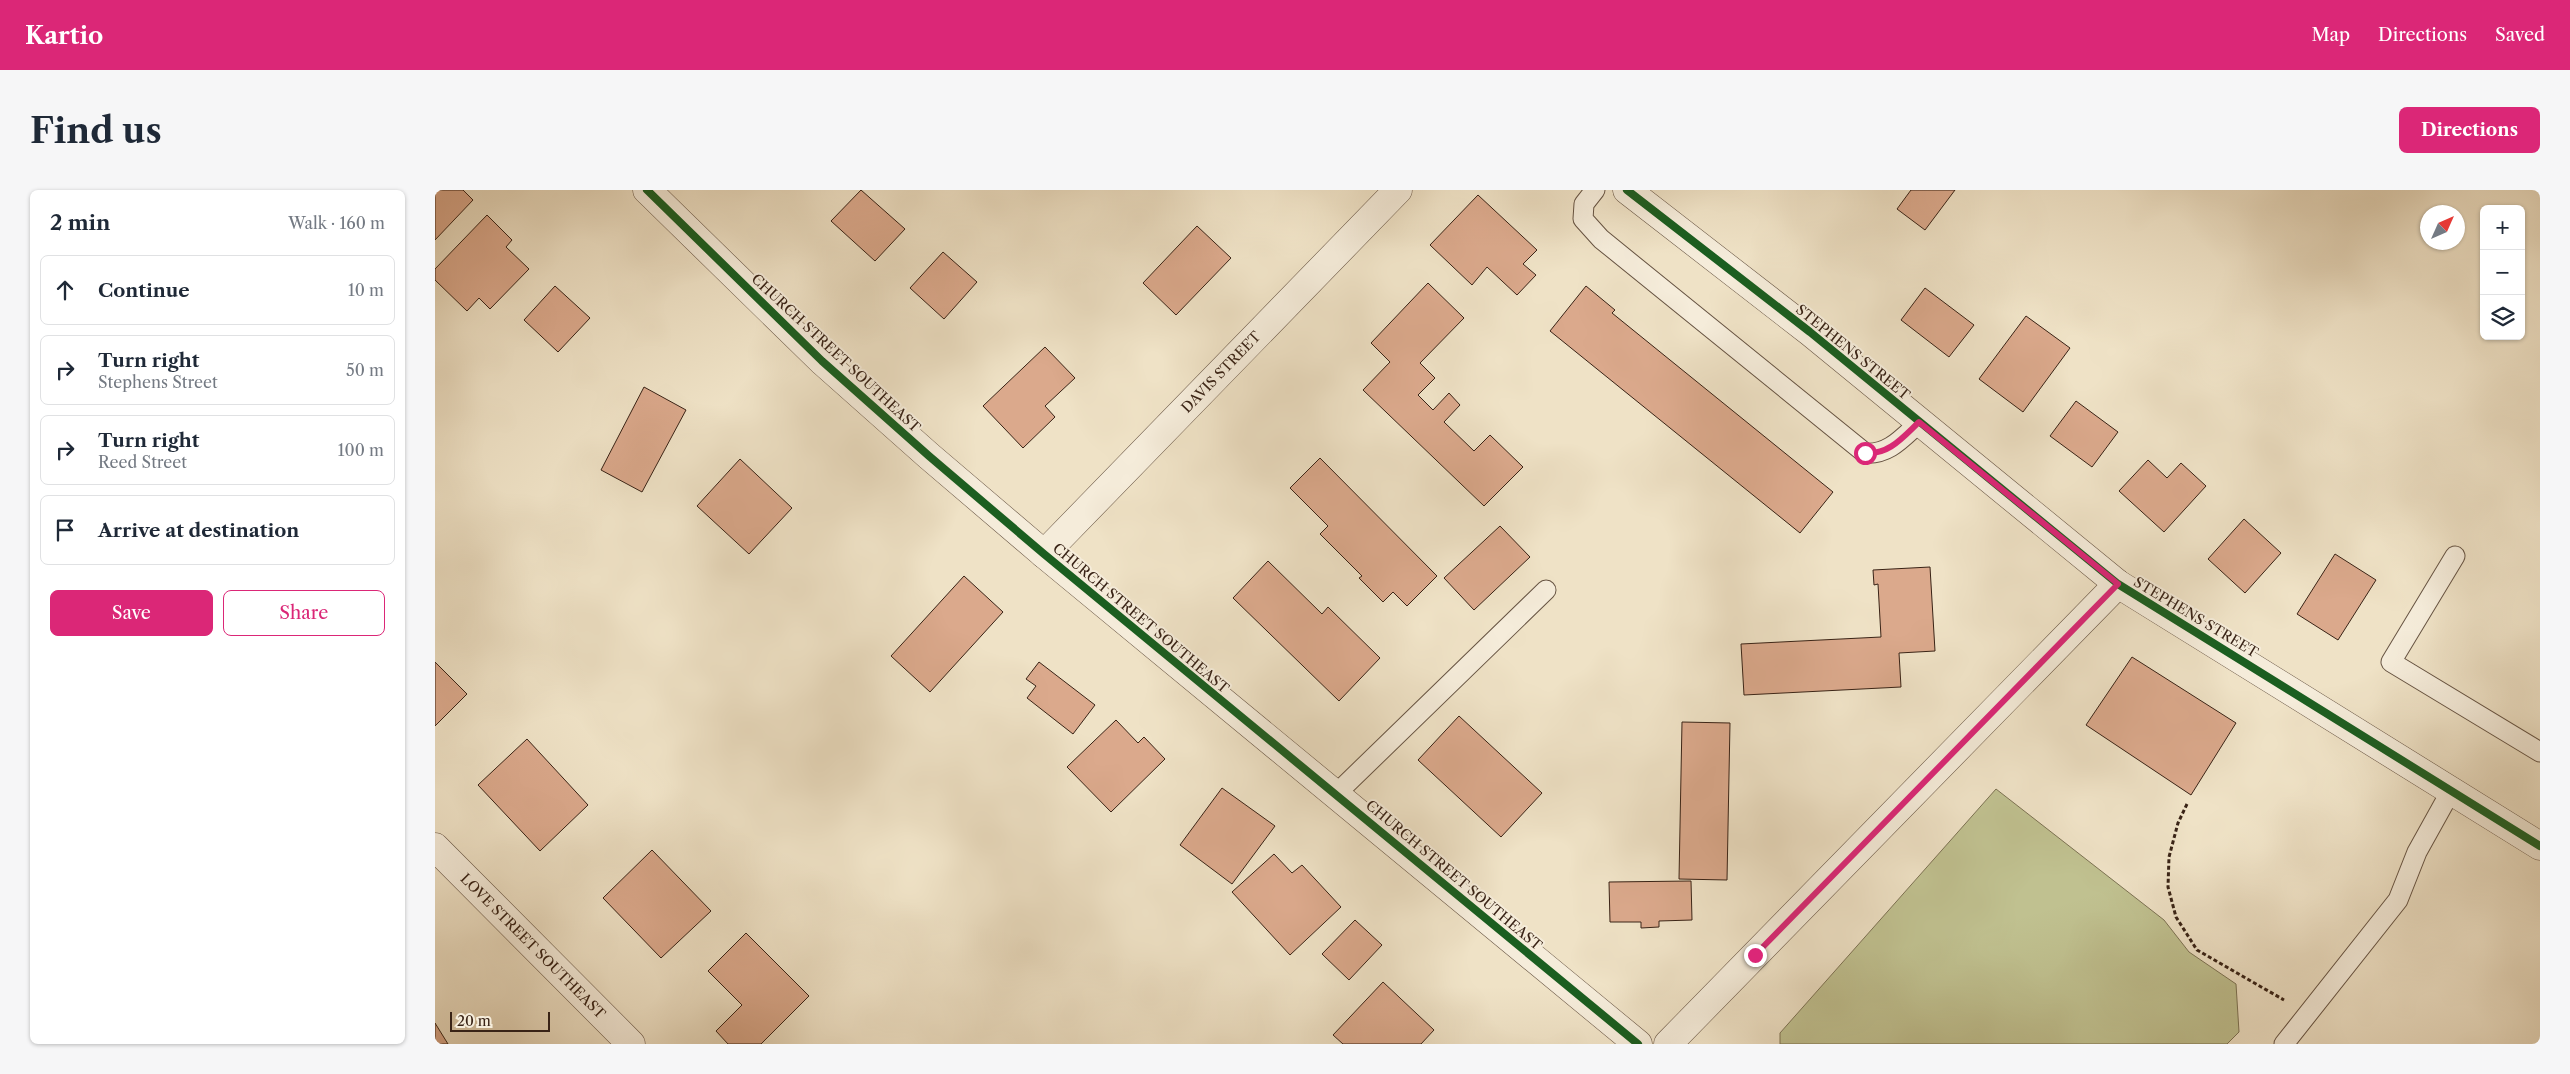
<!DOCTYPE html>
<html lang="en">
<head>
<meta charset="utf-8">
<style>
	:root { --surface:#fff; --page:#f6f6f7; --text:#1f2937; --muted:#747a83; --line:#e0e1e3; --accent:#db2777 }
	body { margin:0; font-family:"Libre Caslon Text",serif; background:var(--page); color:var(--text) }
	.controls { position:absolute; right:15px; top:15px; display:grid; overflow:hidden; border-radius:8px; box-shadow:0 1px 4px #0004 }
	.controls button { width:45px; height:45px; display:grid; place-items:center; padding:0; border:0; border-bottom:1px solid var(--line); background:var(--surface); color:var(--text); font:25px sans-serif }
	.compass { position:absolute; left:1985px; top:15px; width:45px; height:45px; border-radius:50%; background:var(--surface); box-shadow:0 1px 4px #0004; rotate:45deg }
	.scale { position:absolute; left:15px; bottom:12px; width:100px; box-sizing:border-box; padding-left:5px; border:2px solid #392316; border-top:0; font-size:14px; line-height:18px; white-space:nowrap; color:#392316; -webkit-text-stroke:4px #f5ecda; paint-order:stroke }
	.stop { position:absolute; width:15px; height:15px; margin:-11px; border:4px solid #db2777; border-radius:50%; background:#fff }
	.stop.end { background:#db2777; border-color:#fff; box-shadow:0 1px 5px #0008 }
	.list { margin:0; padding:0; list-style:none }
	h2 { display:flex; justify-content:space-between; align-items:center; height:65px; margin:0; padding:0 20px; font-size:21px }
	h2 small { font-size:16px; font-weight:400; color:var(--muted) }
	.list li { display:grid; grid-template-columns:32px 1fr auto; gap:15px; align-items:center; box-sizing:border-box; height:70px; margin:0 10px 10px; padding:0 10px; border:1px solid var(--line); border-radius:8px }
	.list b { display:block; font-size:19px; white-space:nowrap }
	.list p { margin:0; font-size:16px; white-space:nowrap; color:var(--muted) }
	.list em { font-size:16px; font-style:normal; color:var(--muted) }
	.actions { display:flex; gap:10px; padding:15px 20px }
	.actions a { flex:1; padding:11px 0; border:1px solid var(--accent); border-radius:8px; text-align:center; font-size:18px; color:var(--accent) }
	.actions .main { background:var(--accent); color:#fff }
	.icon { flex:none; width:28px; height:28px; fill:none; stroke:currentColor; stroke-width:2; stroke-linecap:round; stroke-linejoin:round }
	.map { position:relative; flex:none; width:2105px; height:854px; overflow:hidden; border-radius:8px }
	header { display:flex; align-items:center; gap:30px; box-sizing:border-box; height:70px; padding:0 25px; background:var(--accent); color:#fff }
	header strong { font-size:24px }
	nav { display:flex; gap:28px; margin-inline-start:auto; font-size:18px }
	.intro { display:flex; align-items:center; justify-content:space-between; box-sizing:border-box; height:120px; padding:0 30px }
	h1 { margin:0; font-size:35px }
	.button { padding:12px 22px; border-radius:8px; background:var(--accent); color:#fff; font-size:18px; font-weight:700 }
	main { display:flex; gap:30px; padding:0 30px }
	aside { flex:1; background:var(--surface); border-radius:8px; box-shadow:0 1px 4px #0004 }
	.map>svg:first-child { display:block }
</style>
</head>
<body>
<header>
<strong>Kartio</strong>
<nav><a>Map</a><a>Directions</a><a>Saved</a></nav>
</header>
<div class="intro"><h1>Find us</h1><a class="button">Directions</a></div>
<main>
<aside>
<h2>2 min<small>Walk · 160 m</small></h2>
<ul class="list">
<li><svg class="icon" aria-label="ahead" viewBox="0 0 24 24"><path d="M12 20V5M6 11l6-6 6 6"/></svg><div><b>Continue</b></div><em>10 m</em></li>
<li><svg class="icon" aria-label="right" viewBox="0 0 24 24"><path d="M7 20v-9h11M14 6l5 5-5 5"/></svg><div><b>Turn right</b><p>Stephens Street</p></div><em>50 m</em></li>
<li><svg class="icon" aria-label="right" viewBox="0 0 24 24"><path d="M7 20v-9h11M14 6l5 5-5 5"/></svg><div><b>Turn right</b><p>Reed Street</p></div><em>100 m</em></li>
<li><svg class="icon" aria-label="arrive" viewBox="0 0 24 24"><path d="M6 21V4h12l-3 4 3 4H6"/></svg><div><b>Arrive at destination</b></div></li>
</ul>
<div class="actions"><a class="main">Save</a><a>Share</a></div>
</aside>
<div class="map">
<svg width="2105" height="854" viewBox="0 0 2105 854">
	<rect width="100%" height="100%" fill="#efe2c6"/>
	<filter id="stains"><feTurbulence type="fractalNoise" baseFrequency=".004" numOctaves="4"/><feColorMatrix values="0 0 0 0 .2 0 0 0 0 .09 0 0 0 0 .02 0 0 0 .5 -.17"/></filter>
	<radialGradient id="worn" r=".72"><stop offset=".6" stop-color="#630" stop-opacity="0"/><stop offset="1" stop-color="#630" stop-opacity=".3"/></radialGradient>
	<path fill="#c0c190" stroke="#7c7253" d="M1561 599 1729 730 1754 762 1801 794 1804 842 1792 854H1345V843Z"/>
	<g fill="#dba98c" stroke="#392316">
		<path d="M0 0H28L38 10 0 50Z"/>
		<path d="M426 0 470 39 440 71 396 31Z"/>
		<path d="M1476 0H1520L1490 40 1462 19Z"/>
		<path d="M1043 5 1102 60 1088 74 1101 85 1082 105 1052 77 1037 95 995 55Z"/>
		<path d="M52 25 77 50 71 57 94 79 55 119 44 108 32 121 0 90V79Z"/>
		<path d="M762 36 796 68 741 125 708 93Z"/>
		<path d="M508 62 542 92 509 129 475 98Z"/>
		<path d="M993 93 1029 128 985 173 1000 188 983 205 998 220 1014 203 1025 215 1009 232 1039 261 1055 245 1088 277 1049 316 928 200 955 172 936 153Z"/>
		<path d="M120 96 155 128 123 162 89 130Z"/>
		<path d="M1151 96 1180 120 1177 123 1398 302 1365 343 1115 141Z"/>
		<path d="M1490 98 1539 135 1514 167 1466 130Z"/>
		<path d="M1591 126 1635 158 1588 222 1544 189Z"/>
		<path d="M610 157 640 188 610 216 620 227 588 258 548 216Z"/>
		<path d="M209 197 251 220 207 302 166 280Z"/>
		<path d="M1641 211 1683 242 1657 277 1615 246Z"/>
		<path d="M885 268 1002 386 972 416 958 402 948 412 924 388 927 386 885 344 893 336 855 298Z"/>
		<path d="M305 269 357 318 314 364 262 316Z"/>
		<path d="M1713 270 1732 288 1746 273 1771 296 1729 342 1684 301Z"/>
		<path d="M1809 329 1846 363 1810 403 1773 369Z"/>
		<path d="M1065 336 1095 367 1039 420 1009 388Z"/>
		<path d="M1900 364 1941 390 1903 450 1862 424Z"/>
		<path d="M833 371 887 424 893 417 945 468 904 511 798 408Z"/>
		<path d="M1495 377 1500 461 1464 463 1466 497 1309 505 1306 454 1446 447 1443 394 1439 395 1438 380Z"/>
		<path d="M529 386 568 422 495 502 456 466Z"/>
		<path d="M1697 467 1801 533 1756 605 1651 535Z"/>
		<path d="M0 472 32 504 0 536Z"/>
		<path d="M604 472 660 515 638 544 592 508 601 496 591 489Z"/>
		<path d="M1024 526 1107 603 1066 647 983 570Z"/>
		<path d="M681 530 703 553 709 547 730 569 676 622 632 577Z"/>
		<path d="M1247 532 1295 533 1292 690 1244 689Z"/>
		<path d="M92 549 153 615 105 661 43 595Z"/>
		<path d="M787 598 840 636 797 694 745 655Z"/>
		<path d="M217 660 276 721 226 768 168 708Z"/>
		<path d="M839 664 857 683 867 675 906 717 855 765 797 702Z"/>
		<path d="M1256 691 1257 730 1224 731V737L1206 738V732H1175L1174 692Z"/>
		<path d="M920 730 947 755 914 790 887 764Z"/>
		<path d="M311 743 374 806 326 854H293L281 841 307 815 273 781Z"/>
		<path d="M948 792 999 840 986 854H908L898 845Z"/>
		<path d="M0 833 13 854H0Z"/>
	</g>
	<g fill="none" stroke-linecap="round" stroke-linejoin="round">
		<g stroke="#665342" stroke-width="21">
			<g id="service">
				<path d="M1160 0 1149 14 1148 29 1166 49 1430 263C1454 265 1468 247 1485 232"/>
				<path d="M2020 366 1956 472 2105 562"/>
				<path d="M901 604 1111 400"/>
				<path d="M1849 854 1963 710 1982 662 2017 599"/>
			</g>
		</g>
		<g stroke="#665342" stroke-width="29">
			<g id="minor">
				<path d="M1192 0 1375 142 1683 394 2105 656"/>
				<path d="M609 364 963 0"/>
				<path d="M0 657 196 854"/>
				<path d="M1233 854 1683 394"/>
			</g>
		</g>
		<g stroke="#665342" stroke-width="29">
			<path id="tertiary" d="M212 0 387 171 494 266 609 364 1203 854"/>
		</g>
		<path stroke="#392316" stroke-width="3" stroke-dasharray="4 2.5" stroke-linecap="butt" d="M1752 614 1743 633 1734 667 1733 697 1741 727 1762 760 1849 810"/>
		<use href="#service" stroke="#f5ecda" stroke-width="19"/>
		<use href="#minor" stroke="#f5ecda" stroke-width="28"/>
		<use href="#tertiary" stroke="#f5ecda" stroke-width="28"/>
		<g stroke="#f5ecda" stroke-width="11">
			<g id="cycleway">
				<path d="M212 0 387 171 494 266 609 364 1203 854"/>
				<path d="M1192 0 1375 142 1683 394 2105 656"/>
			</g>
		</g>
		<use href="#cycleway" stroke="#1b5e20" stroke-width="8"/>
	</g>
	<g fill="none" stroke-linecap="round" stroke-linejoin="round">
		<path stroke="#db2777" stroke-width="6" d="M1320 765 1683 394 1484 232C1468 247 1454 265 1430 263"/>
	</g>
	<g text-anchor="middle" dominant-baseline="central" stroke-width="4" stroke-linejoin="round" paint-order="stroke">
		<g font-size="14" fill="#392316" stroke="#f5ecda">
			<text transform="translate(1418 162) rotate(39)">STEPHENS STREET</text>
			<text transform="translate(401 163) rotate(43)">CHURCH STREET SOUTHEAST</text>
			<text transform="translate(786 182) rotate(-46)">DAVIS STREET</text>
			<text transform="translate(1761 427) rotate(31)">STEPHENS STREET</text>
			<text transform="translate(706 428) rotate(40)">CHURCH STREET SOUTHEAST</text>
			<text transform="translate(1019 685) rotate(40)">CHURCH STREET SOUTHEAST</text>
			<text transform="translate(98 756) rotate(45)">LOVE STREET SOUTHEAST</text>
		</g>
	</g>
	<rect width="100%" height="100%" filter="url(#stains)"/>
	<rect width="100%" height="100%" fill="url(#worn)"/>
</svg>
<div class="controls">
<button>+</button>
<button>−</button>
<button><svg class="icon" aria-label="layers" viewBox="0 0 24 24"><path d="M12 4l9 5-9 5-9-5zM3 14l9 5 9-5"/></svg></button>
</div>
<svg class="compass" viewBox="-18 -18 36 36"><path d="M0-13l5 13h-10z" fill="#e53935"/><path d="M0 13l5-13h-10z" fill="#747a83"/></svg>
<div class="scale">20 m</div>
<div class="stop" style="left:1430px;top:263px"></div>
<div class="stop end" style="left:1320px;top:765px"></div>
</div>
</main>
</body>
</html>
